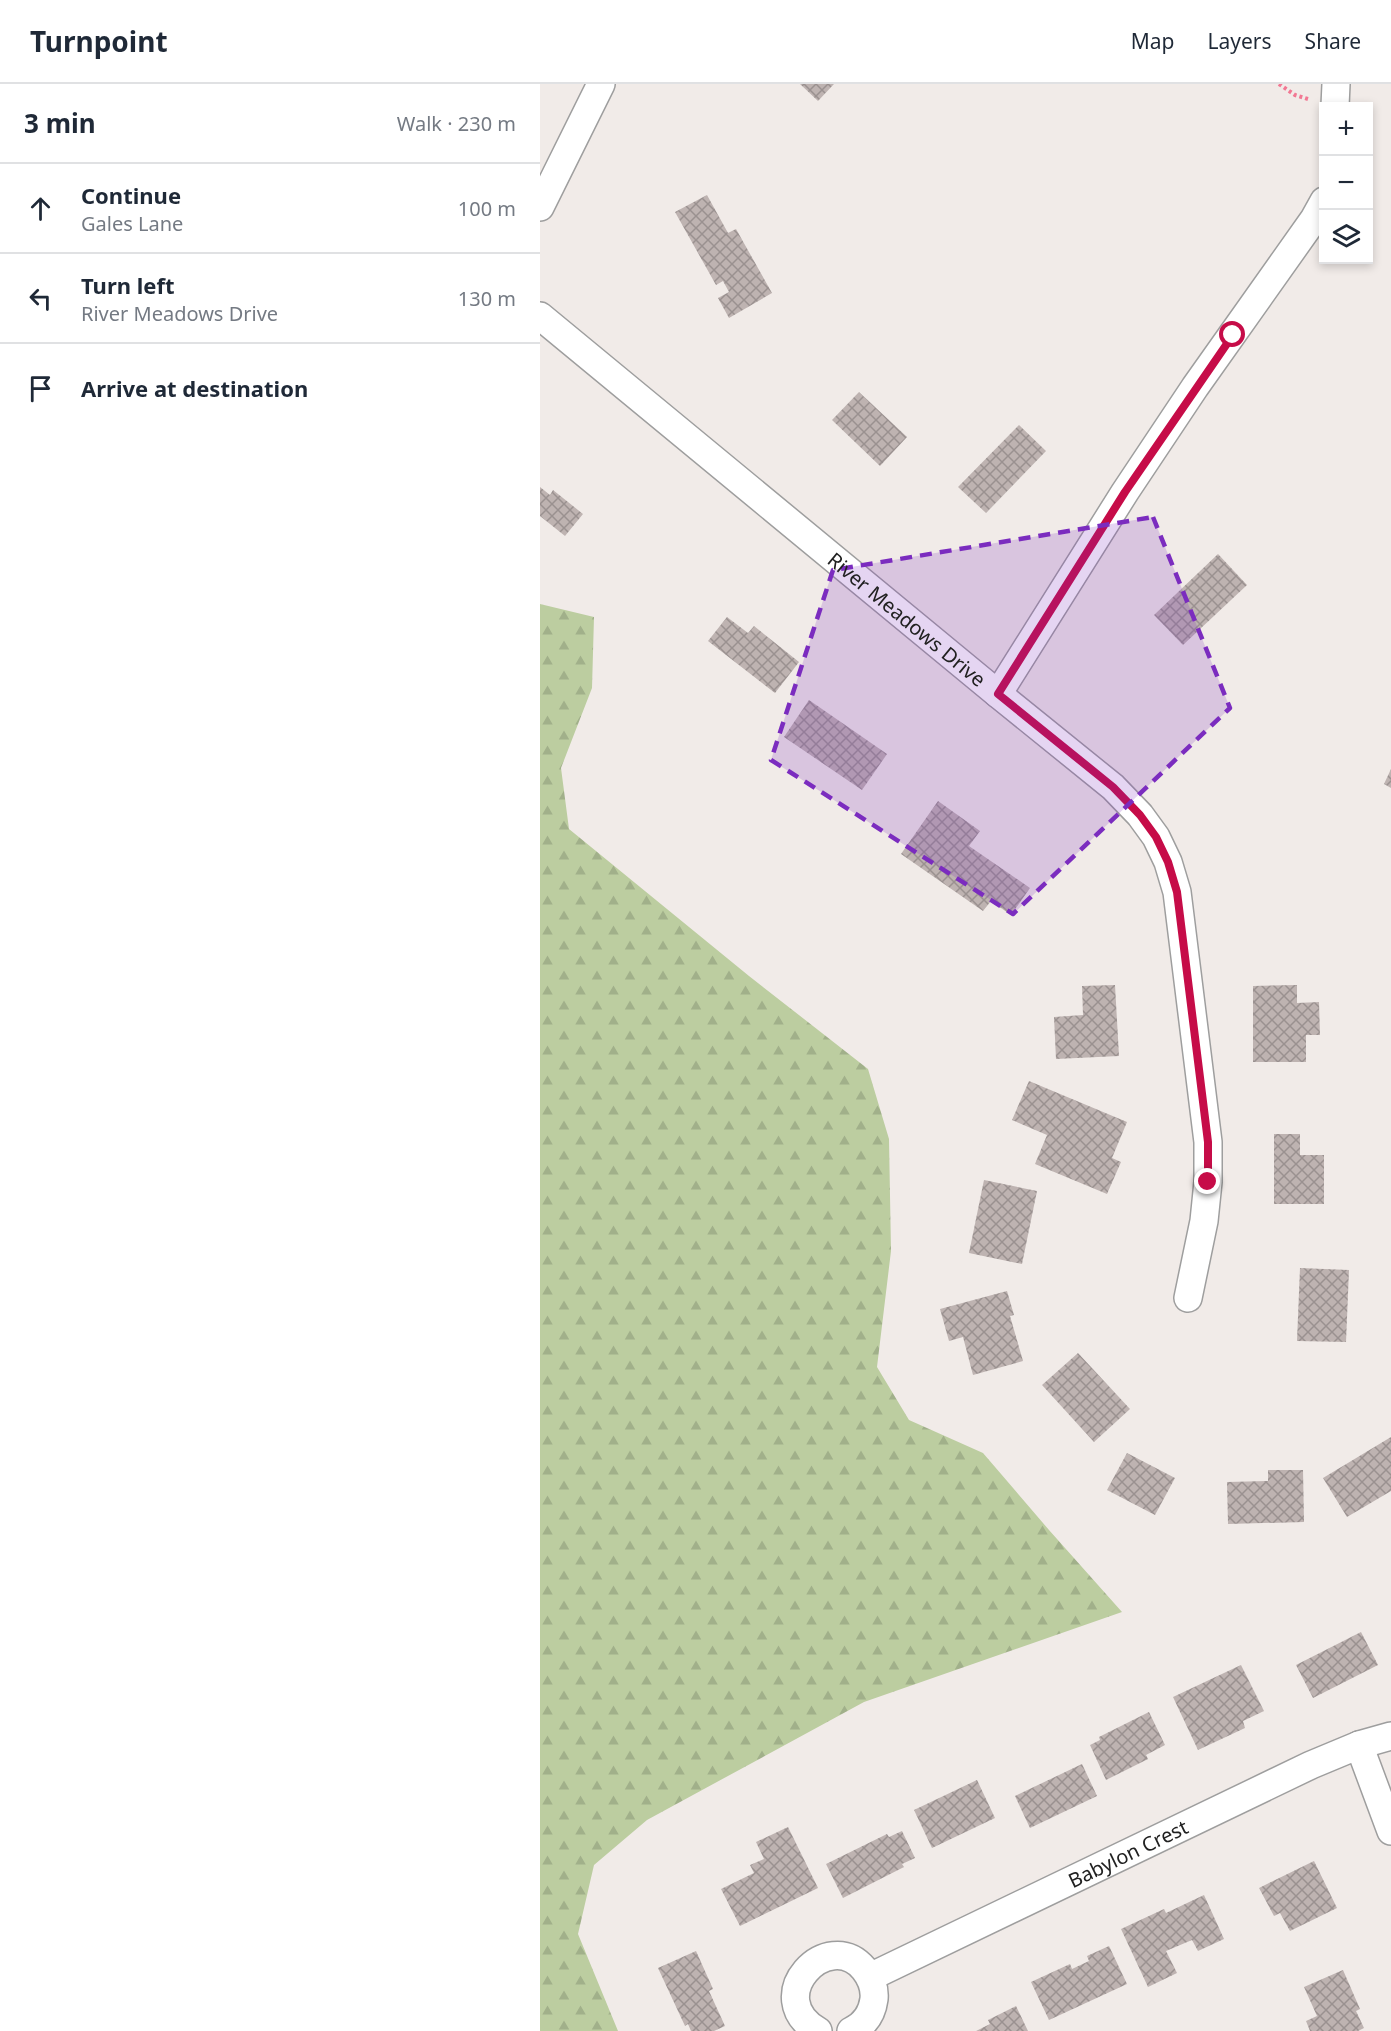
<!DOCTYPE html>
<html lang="en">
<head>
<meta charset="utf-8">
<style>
	:root { --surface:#fff; --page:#f6f6f7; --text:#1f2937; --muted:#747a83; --line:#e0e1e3 }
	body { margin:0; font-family:"Noto Sans",sans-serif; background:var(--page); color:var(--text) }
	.controls { position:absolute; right:18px; top:18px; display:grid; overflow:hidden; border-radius:0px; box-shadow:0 3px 9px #0003 }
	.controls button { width:54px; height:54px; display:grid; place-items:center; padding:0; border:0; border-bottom:2px solid var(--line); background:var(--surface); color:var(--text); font:30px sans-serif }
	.stop { position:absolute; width:18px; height:18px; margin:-14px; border:4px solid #c60c48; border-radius:50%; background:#fff }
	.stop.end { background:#c60c48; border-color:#fff; box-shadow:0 2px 6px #0008 }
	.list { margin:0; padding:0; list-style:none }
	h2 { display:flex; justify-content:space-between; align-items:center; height:78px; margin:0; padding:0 24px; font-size:26px }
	h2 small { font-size:20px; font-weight:400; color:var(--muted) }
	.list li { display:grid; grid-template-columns:39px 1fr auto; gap:18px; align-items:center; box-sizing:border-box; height:90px; padding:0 24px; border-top:2px solid var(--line) }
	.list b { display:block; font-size:22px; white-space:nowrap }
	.list p { margin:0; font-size:20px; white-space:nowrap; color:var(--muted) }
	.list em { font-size:20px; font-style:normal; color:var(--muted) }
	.icon { flex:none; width:33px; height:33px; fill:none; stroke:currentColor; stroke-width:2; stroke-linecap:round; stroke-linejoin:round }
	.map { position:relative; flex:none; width:851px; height:1947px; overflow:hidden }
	header { display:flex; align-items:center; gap:36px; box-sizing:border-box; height:84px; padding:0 30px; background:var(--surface); border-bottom:2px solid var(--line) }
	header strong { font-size:28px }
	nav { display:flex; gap:33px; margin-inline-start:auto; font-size:21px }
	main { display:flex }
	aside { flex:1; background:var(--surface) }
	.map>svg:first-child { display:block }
</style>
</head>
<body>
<header>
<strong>Turnpoint</strong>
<nav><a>Map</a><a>Layers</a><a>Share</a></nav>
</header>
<main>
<aside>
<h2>3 min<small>Walk · 230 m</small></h2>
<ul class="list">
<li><svg class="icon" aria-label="ahead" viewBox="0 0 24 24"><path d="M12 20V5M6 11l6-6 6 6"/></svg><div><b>Continue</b><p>Gales Lane</p></div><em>100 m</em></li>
<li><svg class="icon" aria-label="left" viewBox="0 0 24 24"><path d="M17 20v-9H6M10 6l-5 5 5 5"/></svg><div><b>Turn left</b><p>River Meadows Drive</p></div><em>130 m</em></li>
<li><svg class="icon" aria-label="arrive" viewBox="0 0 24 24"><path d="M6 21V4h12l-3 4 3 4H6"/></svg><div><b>Arrive at destination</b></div></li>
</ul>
</aside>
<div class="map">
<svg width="851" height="1947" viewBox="0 0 851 1947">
	<defs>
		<pattern id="forest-firs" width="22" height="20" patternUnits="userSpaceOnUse" patternTransform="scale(1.5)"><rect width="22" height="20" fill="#bccda0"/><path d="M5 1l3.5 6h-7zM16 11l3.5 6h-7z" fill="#a1b08a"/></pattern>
		<pattern id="building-cross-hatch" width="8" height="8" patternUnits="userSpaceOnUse" patternTransform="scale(1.5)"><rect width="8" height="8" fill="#beb3b1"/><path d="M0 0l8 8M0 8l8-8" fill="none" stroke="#9a9190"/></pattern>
	</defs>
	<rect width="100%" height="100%" fill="#f1ebe8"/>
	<path fill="url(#forest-firs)" d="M0 520 54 533 52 604 21 684 29 745 209 892 328 985 349 1055 351 1167 337 1283 369 1336 443 1369 509 1446 582 1528 324 1618 107 1736 54 1781 38 1850 78 1947H0Z"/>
	<g fill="url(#building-cross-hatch)">
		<path d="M260 0H294L278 17Z"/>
		<path d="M167 111 188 149 196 145 232 209 189 234 178 214 189 208 183 197 176 201 135 128Z"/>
		<path d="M319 308 367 353 340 382 292 336Z"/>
		<path d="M479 341 506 367 446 429 418 403Z"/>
		<path d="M0 403 10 411 13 406 43 430 25 452 0 432Z"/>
		<path d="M678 470 707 501 643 561 614 531Z"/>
		<path d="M187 533 208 549 214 542 259 578 235 609 168 557Z"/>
		<path d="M269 616 347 670 322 706 244 653Z"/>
		<path d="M851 685V704L844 700Z"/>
		<path d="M398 717 440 747 429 762 490 804 471 831 451 817 443 827 361 770Z"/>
		<path d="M575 901 579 972 516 975 514 933 543 931 542 902Z"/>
		<path d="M757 901V919L779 918 780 951H766V978H713V902Z"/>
		<path d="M489 997 587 1038 572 1074 581 1078 567 1110 495 1080 507 1051 472 1036Z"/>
		<path d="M734 1050H760V1071H784V1120H734Z"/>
		<path d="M444 1096 497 1107 482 1180 429 1169Z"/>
		<path d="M760 1184 809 1186 806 1258 757 1257Z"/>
		<path d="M467 1207 474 1231 470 1232 483 1277 433 1291 423 1253 409 1257 400 1225Z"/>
		<path d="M538 1269 590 1325 554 1358 502 1301Z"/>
		<path d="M851 1353V1407L807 1433 783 1394Z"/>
		<path d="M587 1369 635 1394 615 1431 567 1406Z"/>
		<path d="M728 1386H763L764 1438 688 1440 687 1398 728 1397Z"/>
		<path d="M821 1548 838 1581 773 1614 756 1581Z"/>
		<path d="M701 1581 724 1627 703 1637 705 1644 658 1666 633 1613Z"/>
		<path d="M609 1628 625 1661 606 1671 608 1675 566 1696 550 1661 560 1656 559 1653Z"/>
		<path d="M542 1680 557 1712 490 1744 475 1712Z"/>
		<path d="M437 1696 455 1734 392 1764 374 1726Z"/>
		<path d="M248 1743 278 1804 200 1842 181 1805 214 1789 210 1781 224 1775 216 1758Z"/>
		<path d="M362 1747 375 1774 362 1780 364 1783 303 1814 286 1780 347 1750 349 1753Z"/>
		<path d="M774 1777 797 1824 750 1847 740 1829 734 1832 719 1804Z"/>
		<path d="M664 1811 684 1855 658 1867 652 1856 626 1867 637 1889 608 1903 581 1845 624 1825 626 1829Z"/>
		<path d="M569 1862 587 1900 509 1936 491 1898 530 1880 532 1885 549 1877 547 1872Z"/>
		<path d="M156 1867 173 1905 169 1907 185 1942 174 1947H151L148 1940 145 1942 118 1884Z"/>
		<path d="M803 1886 820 1925 816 1927 824 1944 818 1947H770L766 1937 777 1932 764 1903Z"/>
		<path d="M476 1922 488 1947H436L450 1940 448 1936Z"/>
	</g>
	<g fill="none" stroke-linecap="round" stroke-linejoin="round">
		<g stroke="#9e9e9e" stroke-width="30">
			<g id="minor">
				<path d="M795 22 796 0"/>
				<path d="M0 123 61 0"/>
				<path id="s1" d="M0 232 458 610 573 703 600 731 616 753 628 778 637 808 668 1058V1098L664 1137 648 1214"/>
				<path d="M458 610 585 408 655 303 774 135 784 117"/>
				<path d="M819 1661 851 1747"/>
				<path id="s2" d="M330 1893 771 1681 819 1661 851 1652"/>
				<path d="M278 1947C220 1913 288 1842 324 1885 331 1894 335 1905 334 1915 332 1930 324 1941 311 1947"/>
			</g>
		</g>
		<path stroke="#f27893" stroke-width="4" stroke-dasharray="3 3" stroke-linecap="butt" d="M739 0 755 11 768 15"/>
		<use href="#minor" stroke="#fff" stroke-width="27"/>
	</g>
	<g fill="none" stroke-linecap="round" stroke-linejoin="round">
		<path stroke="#c60c48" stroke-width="8" d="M668 1098V1058L637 808 628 778 616 753 600 731 573 703 458 610 585 408 693 251"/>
	</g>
	<path fill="#7b2cbf" fill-opacity="0.2" stroke="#7b2cbf" stroke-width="4.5" stroke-dasharray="12 8" stroke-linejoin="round" d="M613 433 690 624 473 830 231 676 293 486Z"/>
	<g text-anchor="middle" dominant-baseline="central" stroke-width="6" stroke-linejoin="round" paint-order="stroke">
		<g font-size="20" fill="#212121" stroke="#fff">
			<text stroke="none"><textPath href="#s1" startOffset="476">River Meadows Drive</textPath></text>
			<text stroke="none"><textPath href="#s2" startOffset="286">Babylon Crest</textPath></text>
		</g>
	</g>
</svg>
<div class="controls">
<button>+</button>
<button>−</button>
<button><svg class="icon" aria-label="layers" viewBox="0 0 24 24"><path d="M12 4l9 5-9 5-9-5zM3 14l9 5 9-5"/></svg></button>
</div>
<div class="stop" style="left:693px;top:251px"></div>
<div class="stop end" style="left:668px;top:1098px"></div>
</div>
</main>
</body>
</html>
